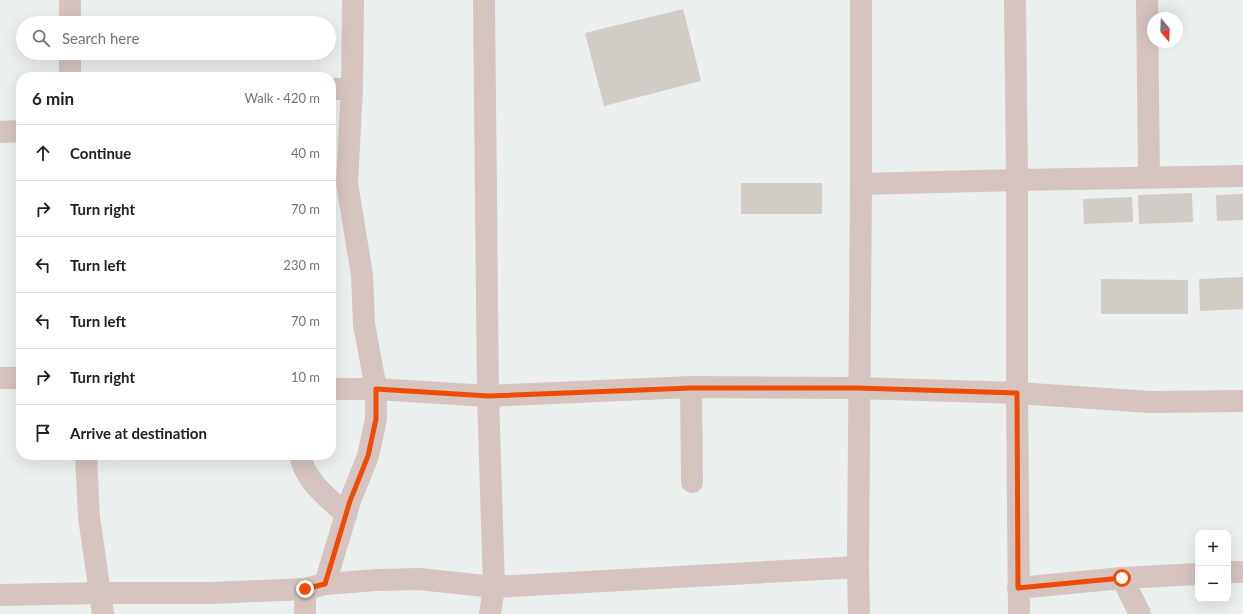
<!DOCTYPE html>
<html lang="en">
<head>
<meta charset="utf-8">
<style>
	:root { --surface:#fff; --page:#f6f6f6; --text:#202124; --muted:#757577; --line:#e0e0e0 }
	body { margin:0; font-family:Lato,sans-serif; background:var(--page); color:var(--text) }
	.controls { position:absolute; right:12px; bottom:12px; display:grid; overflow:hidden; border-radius:8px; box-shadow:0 4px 16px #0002 }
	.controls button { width:36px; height:36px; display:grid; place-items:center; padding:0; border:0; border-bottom:1px solid var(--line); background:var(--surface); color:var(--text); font:20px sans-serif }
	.compass { position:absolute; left:1147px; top:12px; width:36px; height:36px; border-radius:50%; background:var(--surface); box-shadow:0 4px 16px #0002; rotate:161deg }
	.stop { position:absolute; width:12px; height:12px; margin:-9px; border:3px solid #ef4b05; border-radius:50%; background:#fff }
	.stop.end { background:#ef4b05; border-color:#fff; box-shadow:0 1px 4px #0008 }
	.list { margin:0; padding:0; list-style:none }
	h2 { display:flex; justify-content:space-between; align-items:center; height:52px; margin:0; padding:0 16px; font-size:17px }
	h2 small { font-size:13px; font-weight:400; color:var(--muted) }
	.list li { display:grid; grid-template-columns:26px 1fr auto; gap:12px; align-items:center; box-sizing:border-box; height:56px; padding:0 16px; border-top:1px solid var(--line) }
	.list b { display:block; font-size:15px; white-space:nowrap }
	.list em { font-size:13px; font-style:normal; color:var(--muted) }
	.icon { flex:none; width:22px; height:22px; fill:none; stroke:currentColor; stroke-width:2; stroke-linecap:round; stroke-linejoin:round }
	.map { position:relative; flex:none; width:1243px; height:614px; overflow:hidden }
	.search { position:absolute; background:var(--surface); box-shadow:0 4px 16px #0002; left:16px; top:16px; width:320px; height:44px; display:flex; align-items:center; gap:10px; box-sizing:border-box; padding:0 14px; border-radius:22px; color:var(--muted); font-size:15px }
	.panel { position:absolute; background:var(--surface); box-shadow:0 4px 16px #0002; left:16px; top:72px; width:320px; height:388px; border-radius:16px }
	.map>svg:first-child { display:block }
</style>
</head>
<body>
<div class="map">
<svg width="1243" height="614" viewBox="0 0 1243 614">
	<rect width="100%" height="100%" fill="#ebefee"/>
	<g fill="#d2ccc7">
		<path d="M683 9 701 81 604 106 585 33Z"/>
		<rect x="741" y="183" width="81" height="31"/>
		<path d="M1192 193 1193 222 1139 224 1138 195Z"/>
		<path d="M1243 194V220L1217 221 1216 195Z"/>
		<path d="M1132 197 1133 222 1084 224 1083 199Z"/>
		<path d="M1243 277V309L1200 311 1199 279Z"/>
		<path d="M1101 279 1188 280V314H1101Z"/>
	</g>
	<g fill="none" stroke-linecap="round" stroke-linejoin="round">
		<g stroke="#d5c4c0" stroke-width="22">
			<path d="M484 0 488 396 494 587 490 614"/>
			<path d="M1015 0 1017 180V393L1019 614"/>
			<path d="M1147 0 1149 177"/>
			<path d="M70 23V0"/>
			<path d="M70 53V77"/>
			<path d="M331 89H352"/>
			<path d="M0 132 21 131"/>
			<path d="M861 184 1017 180 1243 176"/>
			<path d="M0 378H21"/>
			<path d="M691 387 692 482"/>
			<path d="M331 389H376L488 396 691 387 858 388 1017 393 1150 402 1243 401"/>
			<path d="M86 455 89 517 103 614"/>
			<path d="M300 455C306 483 327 496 346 515"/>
			<path d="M1228 572H1243"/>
			<path d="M1122 578 1140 614"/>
			<path d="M325 584 350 501 368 456 376 419V389L364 324 362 275 347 183 352 89 353 0"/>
			<path d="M1018 588 1122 578 1198 574"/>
			<path d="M305 589V614"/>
			<path d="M0 595 100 593H210L305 589 325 584 377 580 419 579 494 587 858 567"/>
			<path d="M859 614 858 567 861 184V0"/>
		</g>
	</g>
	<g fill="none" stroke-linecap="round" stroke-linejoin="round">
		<path stroke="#ef4b05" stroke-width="5" d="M305 589 325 584 350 501 368 456 376 419V389L488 396 691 388H858L1017 393 1018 588 1122 578"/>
	</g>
</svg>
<div class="controls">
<button>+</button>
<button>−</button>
</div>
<svg class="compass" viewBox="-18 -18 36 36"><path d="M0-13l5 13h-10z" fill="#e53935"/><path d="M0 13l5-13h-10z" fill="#757577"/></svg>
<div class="stop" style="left:1122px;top:578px"></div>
<div class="stop end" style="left:305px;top:589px"></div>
<div class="search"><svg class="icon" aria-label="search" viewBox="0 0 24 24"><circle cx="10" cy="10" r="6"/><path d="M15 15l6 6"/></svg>Search here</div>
<section class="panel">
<h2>6 min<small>Walk · 420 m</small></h2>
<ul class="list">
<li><svg class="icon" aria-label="ahead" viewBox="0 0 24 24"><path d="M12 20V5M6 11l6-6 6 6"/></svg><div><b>Continue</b></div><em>40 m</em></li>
<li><svg class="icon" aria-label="right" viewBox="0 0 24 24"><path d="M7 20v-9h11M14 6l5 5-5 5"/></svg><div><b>Turn right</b></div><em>70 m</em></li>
<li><svg class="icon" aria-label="left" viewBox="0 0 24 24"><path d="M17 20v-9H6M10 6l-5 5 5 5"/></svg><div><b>Turn left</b></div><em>230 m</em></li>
<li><svg class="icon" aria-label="left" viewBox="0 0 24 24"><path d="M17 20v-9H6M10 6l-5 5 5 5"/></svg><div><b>Turn left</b></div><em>70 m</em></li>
<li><svg class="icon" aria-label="right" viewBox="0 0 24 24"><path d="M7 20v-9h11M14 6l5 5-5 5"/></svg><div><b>Turn right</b></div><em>10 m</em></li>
<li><svg class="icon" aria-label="arrive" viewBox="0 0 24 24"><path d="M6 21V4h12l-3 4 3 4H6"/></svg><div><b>Arrive at destination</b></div></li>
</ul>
</section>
</div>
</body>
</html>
